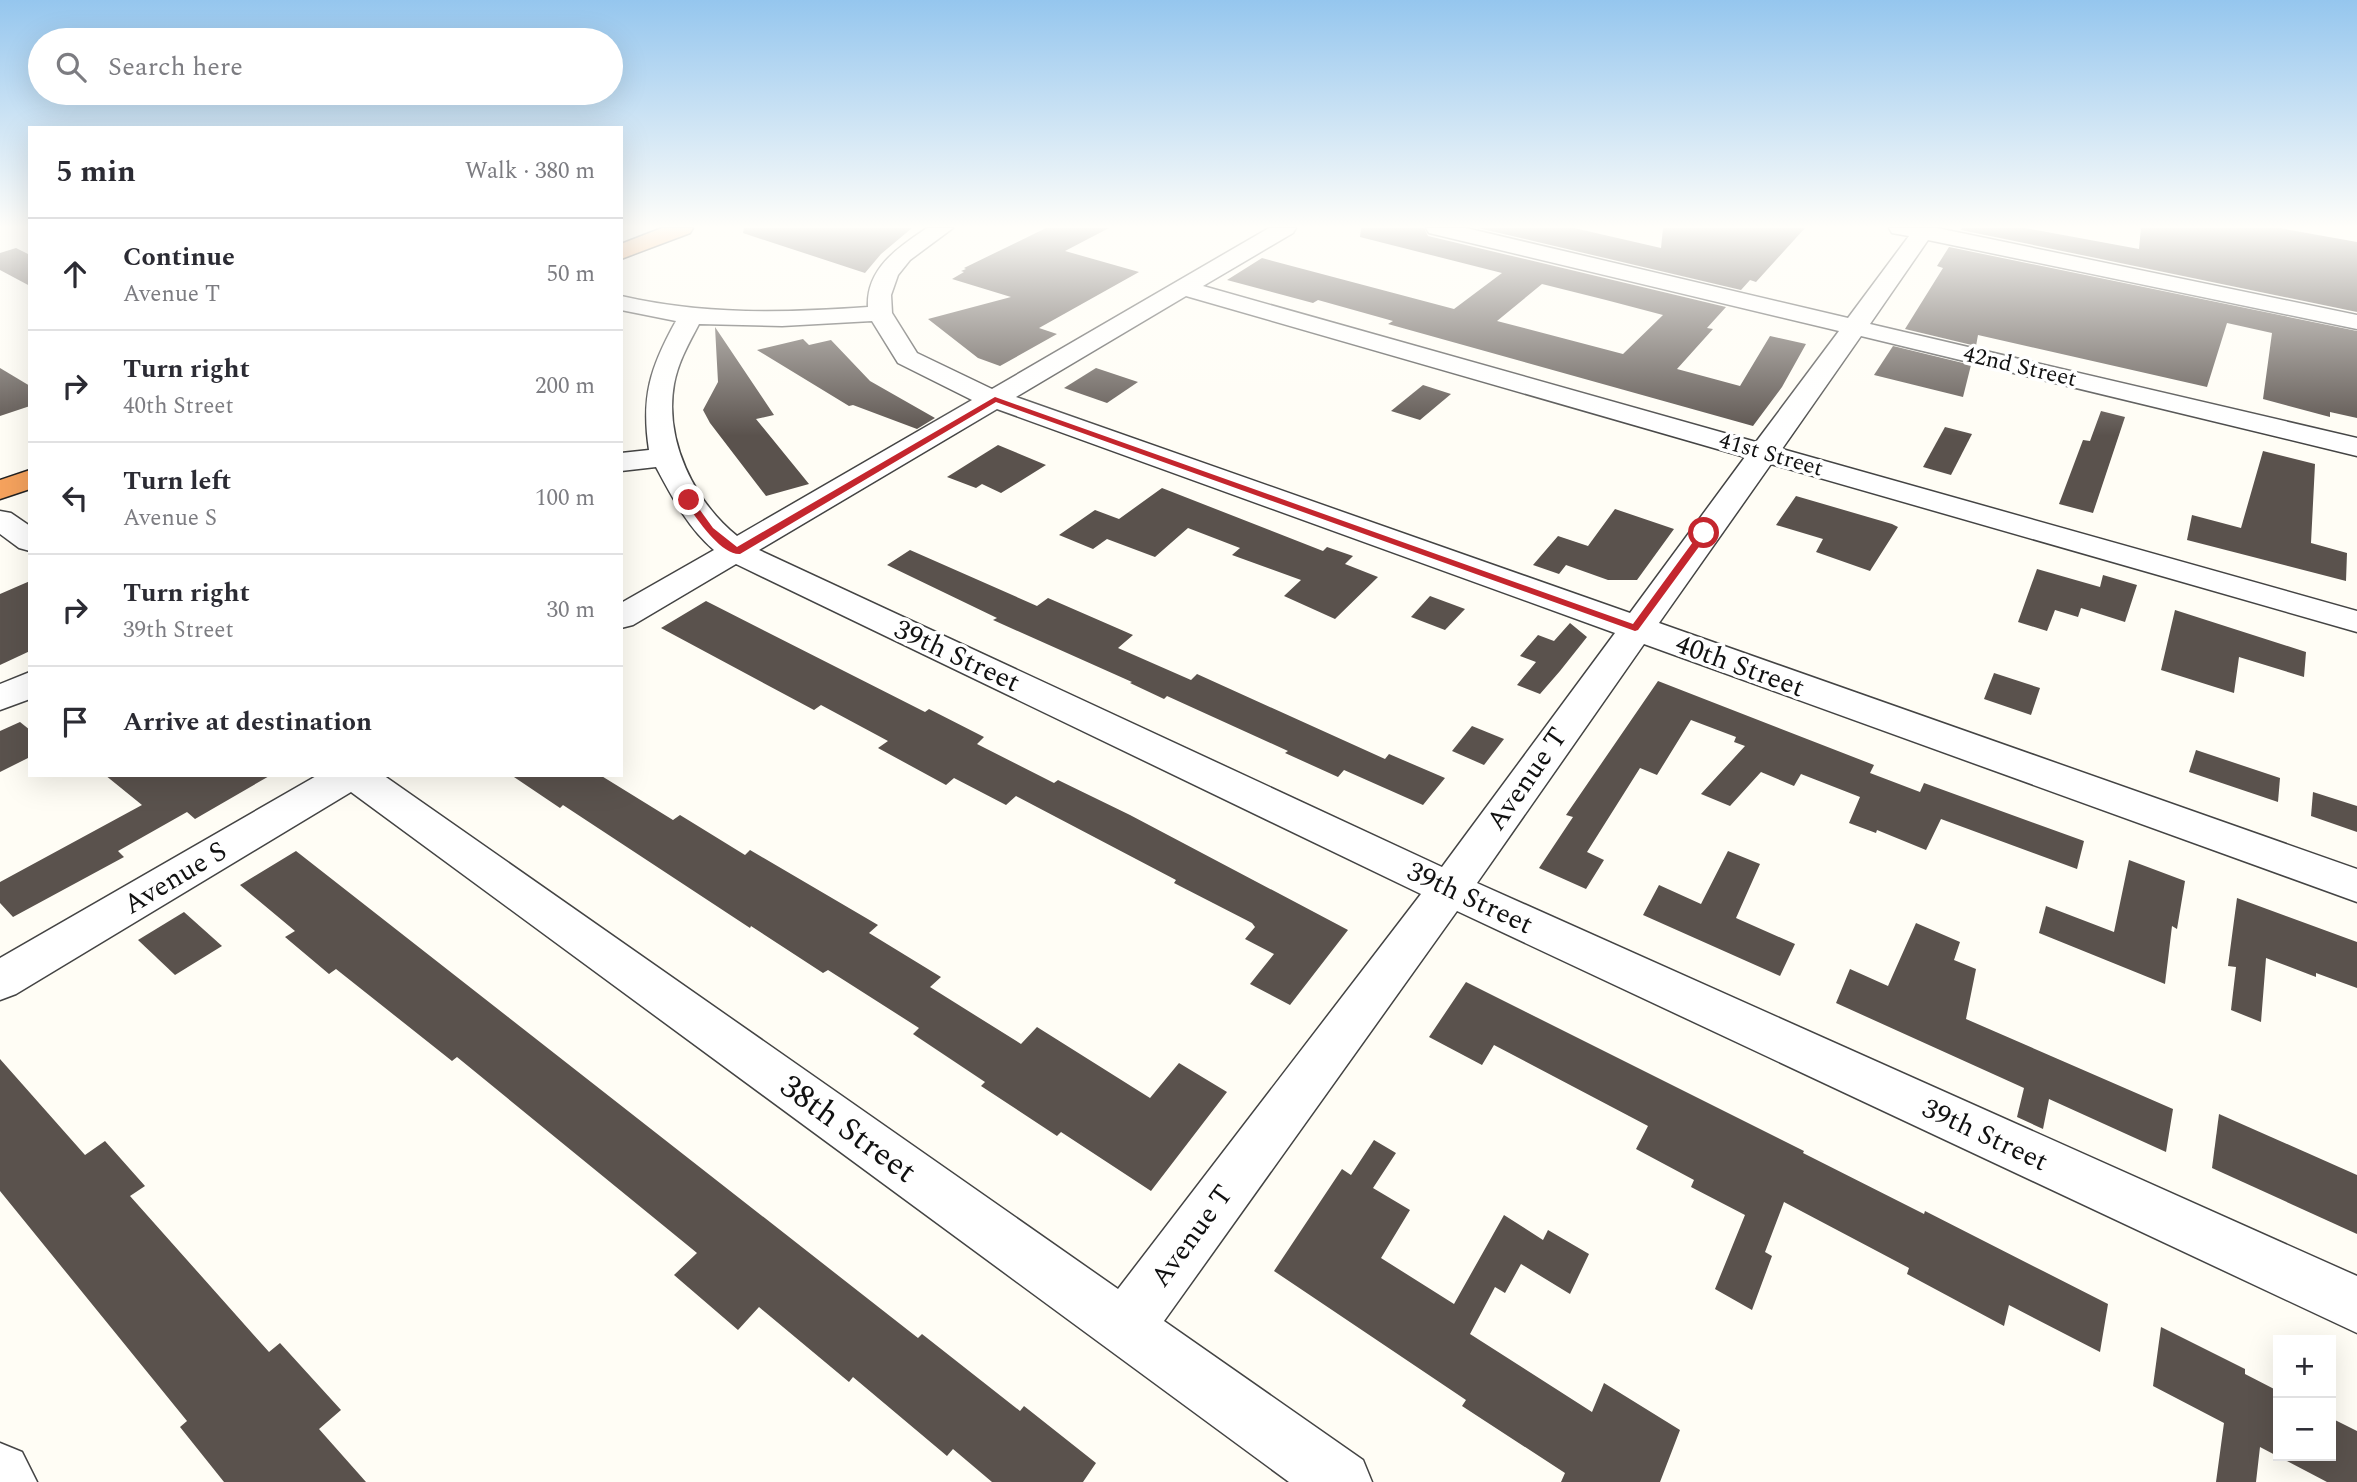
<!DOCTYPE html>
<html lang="en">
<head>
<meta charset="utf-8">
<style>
	:root { --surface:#fff; --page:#f7f7f7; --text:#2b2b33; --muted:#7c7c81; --line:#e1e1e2 }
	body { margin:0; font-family:Spectral,serif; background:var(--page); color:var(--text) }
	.controls { position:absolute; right:21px; bottom:21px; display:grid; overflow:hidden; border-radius:0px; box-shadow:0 7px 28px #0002 }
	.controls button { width:63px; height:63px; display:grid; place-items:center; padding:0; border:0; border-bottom:2px solid var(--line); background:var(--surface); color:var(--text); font:35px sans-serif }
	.stop { position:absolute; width:21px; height:21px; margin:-16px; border:5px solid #c4262e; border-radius:50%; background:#fff }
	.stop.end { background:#c4262e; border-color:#fff; box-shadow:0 2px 7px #0008 }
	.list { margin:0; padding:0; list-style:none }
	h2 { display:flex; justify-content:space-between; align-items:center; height:91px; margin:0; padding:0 28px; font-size:30px }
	h2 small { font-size:23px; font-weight:400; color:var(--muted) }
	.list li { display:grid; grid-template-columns:46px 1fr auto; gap:21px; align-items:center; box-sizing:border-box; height:112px; padding:0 28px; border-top:2px solid var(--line) }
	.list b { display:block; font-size:26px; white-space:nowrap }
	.list p { margin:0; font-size:23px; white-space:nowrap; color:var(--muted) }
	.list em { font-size:23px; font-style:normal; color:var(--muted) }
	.icon { flex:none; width:38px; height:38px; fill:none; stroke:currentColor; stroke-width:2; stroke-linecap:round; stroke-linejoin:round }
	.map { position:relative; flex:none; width:2357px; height:1482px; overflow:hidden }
	.search { position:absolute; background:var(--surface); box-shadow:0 7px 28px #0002; left:28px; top:28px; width:595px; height:77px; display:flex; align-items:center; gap:18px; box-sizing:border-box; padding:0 24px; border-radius:38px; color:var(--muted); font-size:26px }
	.panel { position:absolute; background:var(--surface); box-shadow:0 7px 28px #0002; left:28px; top:126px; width:595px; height:651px; border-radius:0px }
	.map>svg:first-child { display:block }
</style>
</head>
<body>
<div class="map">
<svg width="2357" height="1482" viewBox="0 0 2357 1482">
	<rect width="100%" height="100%" fill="#fffdf5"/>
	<g fill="#5a524d" fill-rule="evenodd">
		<path d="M744 228H912L881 254 865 273 743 233Z"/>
		<path d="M1046 228H1109L1065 251 1139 272 1039 328 1057 334 1000 366 978 358 928 319 1011 297 952 279 964 272 961 271 966 269 964 268Z"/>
		<path d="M1361 228H1424L1428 236 1726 307 1707 328 1713 329 1677 369 1740 386 1770 336 1806 344 1782 387 1753 426 1388 324 1393 321 1318 300 1313 303 1227 280 1262 258 1454 309 1502 273 1360 237ZM1542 284 1606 300 1663 315 1623 354 1497 321Z"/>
		<path d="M1478 228H1574L1661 248 1663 228H1805L1756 282 1750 280 1741 290Z"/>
		<path d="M1962 228H2025L2139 249 2141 228H2279L2357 242V312L1961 230Z"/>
		<path d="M1949 247 2357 331V418L2330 412V417L2263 399 2272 333 2227 323 2207 387 1978 335 1976 346 1905 329 1943 268 1937 266Z"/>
		<path d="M16 248 30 255V286L0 270V253Z"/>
		<path d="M715 327 774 415 756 419 809 484 766 496 710 423 703 410 718 382Z"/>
		<path d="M803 339 809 345 831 340 870 381 935 418 917 429 853 405 849 406 757 350Z"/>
		<path d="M1893 346 1971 365 1963 397 1874 375Z"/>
		<path d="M0 368 30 386V406L0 416Z"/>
		<path d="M1096 368 1138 382 1107 403 1064 388Z"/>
		<path d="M1423 385 1451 394 1420 420 1391 411Z"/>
		<path d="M2101 411 2125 417 2093 513 2059 504 2083 440 2090 441Z"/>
		<path d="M1945 427 1972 434 1951 475 1923 467Z"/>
		<path d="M998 445 1046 465 1001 493 982 484 976 488 947 477Z"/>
		<path d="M2263 451 2315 464 2311 543 2347 553 2346 581 2187 540 2192 515 2241 528Z"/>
		<path d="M1162 488 1323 551 1327 547 1353 556 1345 564 1378 577 1335 619 1284 596 1301 580 1232 555 1240 548 1188 528 1155 557 1107 539 1093 549 1059 535 1095 510 1119 519Z"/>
		<path d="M1796 496 1892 524 1898 527 1870 571 1816 552 1823 539 1776 525Z"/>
		<path d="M1615 509 1674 529 1637 580H1608L1566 565 1559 574 1533 565 1558 536 1588 546Z"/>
		<path d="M910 550 1037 606 1048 598 1133 635 1118 648 1191 680 1197 674 1385 759 1389 754 1445 778 1423 805 1344 770 1338 777 1285 753 1288 751 1167 696 1164 699 1130 683 1132 682 993 620 997 618 887 565Z"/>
		<path d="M2037 569 2100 587 2103 575 2137 585 2125 622 2081 608 2078 617 2055 610 2047 631 2018 622Z"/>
		<path d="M30 581V651L0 665V594Z"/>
		<path d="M1430 596 1465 609 1445 630 1411 617Z"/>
		<path d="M706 601 925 712 929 709 984 737 977 744 1054 783 1058 780 1130 815 1348 930 1290 1005 1250 984 1274 954 1245 939 1255 927 1252 923 1174 883 1176 880 1016 796 1006 805 954 778 946 785 878 748 888 741 821 705 814 710 661 628Z"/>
		<path d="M2175 610 2306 652 2304 677 2239 657 2234 693 2161 670Z"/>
		<path d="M1570 623 1587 637 1560 671 1540 694 1517 685 1536 662 1520 656 1538 635 1554 641Z"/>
		<path d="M1994 673 2040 688 2031 715 1984 699Z"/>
		<path d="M1658 681 1874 765 1870 773 1920 792 1924 783 2084 841 2077 869 1941 819 1926 850 1877 830 1876 833 1849 823 1860 797 1801 774 1794 786 1761 772 1730 806 1701 794 1745 746 1734 742 1736 737 1691 720 1657 775 1640 768 1587 852 1604 860 1586 889 1539 868 1573 817 1566 815Z"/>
		<path d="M20 722 30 730V757L0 772V731Z"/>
		<path d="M1472 726 1504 739 1484 765 1452 751Z"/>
		<path d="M2196 750 2280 778 2278 802 2189 772Z"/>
		<path d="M105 775H271L195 819 187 812 118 851 124 857 13 917 0 903V882L142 805Z"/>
		<path d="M511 775H600L673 820 680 815 745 855 750 850 878 925 869 933 941 977 930 987 1021 1044 1037 1027 1150 1098 1179 1063 1227 1092 1151 1191 1061 1132 1057 1136 981 1086 985 1082 913 1034 919 1028 828 970 823 973 751 926 750 928 563 805 560 808Z"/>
		<path d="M2313 792 2357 806V832L2311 816Z"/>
		<path d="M296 851 918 1338 922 1334 1020 1411 1024 1406 1096 1463 1083 1482H992L953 1449 947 1456 853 1377 849 1382 759 1307 738 1330 674 1275 697 1253 457 1057 452 1061 336 969 329 974 285 937 295 931 240 885Z"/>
		<path d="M1728 851 1760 864 1736 918 1795 944 1780 976 1643 915 1659 885 1701 904Z"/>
		<path d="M2129 860 2185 881 2177 929 2172 926 2165 984 2039 933 2046 906 2114 932Z"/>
		<path d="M2237 898 2357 942V988L2316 973V977L2266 958 2261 1022 2231 1010 2236 967 2228 966Z"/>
		<path d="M184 912 222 946 175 975 138 940Z"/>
		<path d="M1916 923 1960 942 1954 960 1976 969 1966 1019 2173 1109 2166 1152 2049 1099 2043 1129 2017 1117 2024 1088 1836 1003 1850 969 1888 986Z"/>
		<path d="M1466 982 1804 1151 1803 1153 1924 1214 1925 1211 2108 1304 2100 1352 2009 1305 2004 1326 1907 1274 1909 1268 1784 1202 1765 1252 1772 1256 1752 1310 1715 1289 1745 1215 1691 1187 1694 1180 1636 1149 1648 1126 1494 1045 1482 1065 1429 1037Z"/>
		<path d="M0 1059 85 1155 105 1141 145 1186 130 1196 269 1352 280 1343 341 1410 319 1429 366 1482H224L180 1427 187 1421 0 1191Z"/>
		<path d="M2219 1114 2357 1175V1234L2212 1168Z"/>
		<path d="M1374 1140 1396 1153 1373 1188 1410 1210 1381 1258 1454 1304 1504 1215 1543 1240 1548 1230 1589 1254 1570 1294 1521 1264 1505 1293 1495 1287 1470 1334 1592 1412 1604 1383 1680 1430 1660 1482H1561L1565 1473 1462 1406 1466 1400 1274 1271 1342 1169 1351 1175Z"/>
		<path d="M2161 1327 2245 1369V1374L2278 1391V1456H2331V1418L2357 1431V1482H2327L2260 1447 2256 1482H2216L2224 1423 2153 1386Z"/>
	</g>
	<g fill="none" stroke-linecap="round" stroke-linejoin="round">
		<g stroke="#444" stroke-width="3">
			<g id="minor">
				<path d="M927 228H953L910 260 898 275 891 295 892 313 917 353 992 389 1269 228H1296L1293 233 1203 286 1756 442 1839 331 1429 233 1426 228H1466L1848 318 1909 236 1892 233 1889 228H1937L2357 315V329L1928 240 1870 324 2357 438V456L1861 336 1782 449 2357 611V632L1771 464 1659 623 2357 869V902L1644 644 1477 883 2357 1276V1333L1457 911 1164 1321 1363 1460 1372 1482H1289L351 792 16 994 0 1000V958L318 775H383L1118 1289 1421 894 736 564 633 625 621 628V603L714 550C688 528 672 497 656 467L621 471V453L649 450C641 397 650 368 676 321L621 310V296C703 315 784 313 868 307 866 268 899 247 927 228ZM1186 296 1745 457 1630 613 1016 397ZM872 321 898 363 972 400 737 536C694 501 664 440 674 384 678 362 689 343 699 324L782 326ZM997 409 1615 633 1442 867 759 550Z"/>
				<path d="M0 511 11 513 30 526V551L19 548 0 534Z"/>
				<path d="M30 672V699L0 710V684Z"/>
				<path d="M0 1443 22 1452 37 1482H0Z"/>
			</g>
		</g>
		<g stroke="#222" stroke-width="3">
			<g id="highway">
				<path d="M662 228H693L690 233 621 259V244Z"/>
				<path d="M30 470V489L0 499V480Z"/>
			</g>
		</g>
		<use href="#minor" fill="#fff" fill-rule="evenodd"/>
		<use href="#highway" fill="#f5a25d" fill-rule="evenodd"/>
	</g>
	<linearGradient id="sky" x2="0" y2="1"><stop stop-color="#95c6ee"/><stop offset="0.52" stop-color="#fffefa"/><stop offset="1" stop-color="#fffefa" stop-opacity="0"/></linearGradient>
	<rect width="2357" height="436" fill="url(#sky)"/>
	<path fill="#c4262e" d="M995 397 1633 624 1701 531 1709 533 1638 630 1635 631 996 402 740 554C720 555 695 516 684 500L692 499 713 528 737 547Z"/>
	<g text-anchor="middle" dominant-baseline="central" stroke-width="7" stroke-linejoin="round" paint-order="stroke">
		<g font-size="23" fill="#111" stroke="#fff">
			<text transform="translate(2020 367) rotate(13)">42nd Street</text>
			<text transform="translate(1771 455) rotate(16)">41st Street</text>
		</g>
		<g font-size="28" fill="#111" stroke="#fff">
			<text transform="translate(957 656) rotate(25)">39th Street</text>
			<text transform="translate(1740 666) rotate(20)">40th Street</text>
			<text transform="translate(1527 779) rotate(-55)">Avenue T</text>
			<text transform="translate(175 878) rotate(-31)">Avenue S</text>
			<text transform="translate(1470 898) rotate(25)">39th Street</text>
			<text transform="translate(1985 1135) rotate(25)">39th Street</text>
			<text transform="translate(1192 1236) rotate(-54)">Avenue T</text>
		</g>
		<g font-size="33" fill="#111" stroke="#fff">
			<text transform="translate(848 1129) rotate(36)">38th Street</text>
		</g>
	</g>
</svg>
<div class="controls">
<button>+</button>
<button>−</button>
</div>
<div class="stop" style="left:1704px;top:533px"></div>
<div class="stop end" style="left:689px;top:500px"></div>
<div class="search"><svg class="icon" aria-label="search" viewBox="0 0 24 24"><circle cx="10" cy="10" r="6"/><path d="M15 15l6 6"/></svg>Search here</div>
<section class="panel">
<h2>5 min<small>Walk · 380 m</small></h2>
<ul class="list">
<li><svg class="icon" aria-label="ahead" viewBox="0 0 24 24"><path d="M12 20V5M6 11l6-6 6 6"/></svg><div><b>Continue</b><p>Avenue T</p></div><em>50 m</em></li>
<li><svg class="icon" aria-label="right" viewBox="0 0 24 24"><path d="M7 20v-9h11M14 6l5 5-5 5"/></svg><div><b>Turn right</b><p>40th Street</p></div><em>200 m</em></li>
<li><svg class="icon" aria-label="left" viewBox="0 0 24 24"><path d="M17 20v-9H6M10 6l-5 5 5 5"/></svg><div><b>Turn left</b><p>Avenue S</p></div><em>100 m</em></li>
<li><svg class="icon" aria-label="right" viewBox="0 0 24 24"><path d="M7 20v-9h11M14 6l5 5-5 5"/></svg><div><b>Turn right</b><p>39th Street</p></div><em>30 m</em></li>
<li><svg class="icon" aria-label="arrive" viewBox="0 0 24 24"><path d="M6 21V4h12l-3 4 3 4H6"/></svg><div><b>Arrive at destination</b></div></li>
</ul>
</section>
</div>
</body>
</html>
